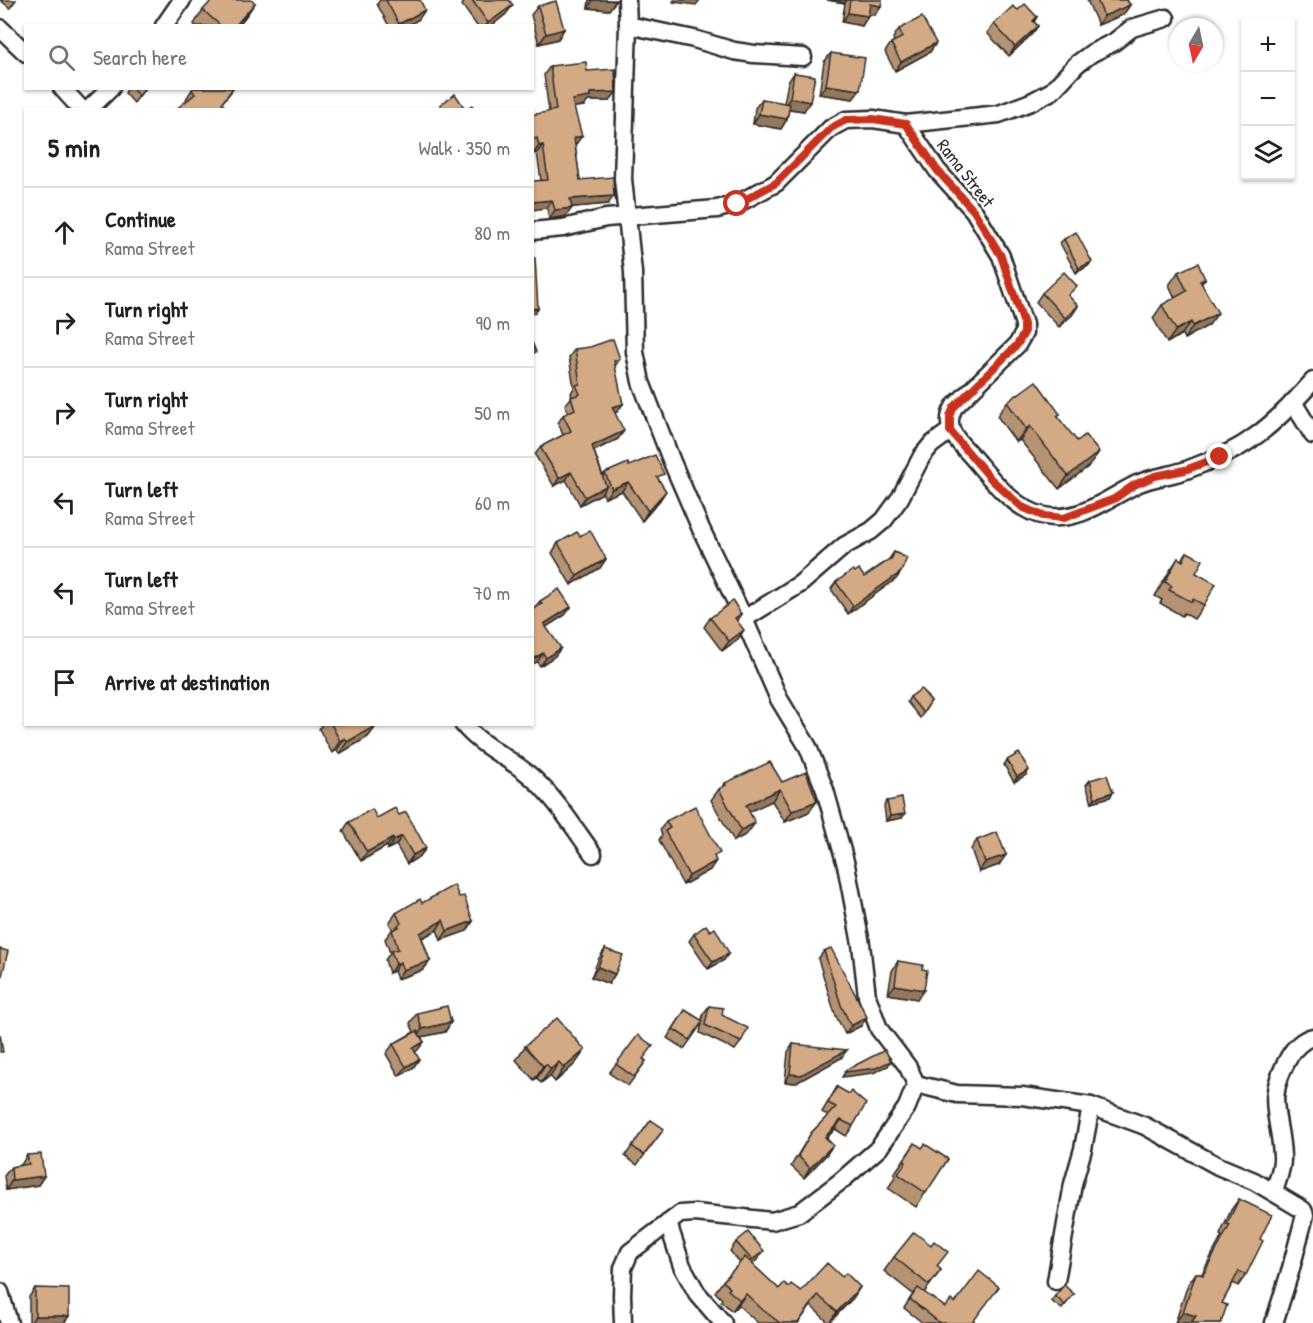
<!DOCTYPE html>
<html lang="en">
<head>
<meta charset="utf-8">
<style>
	:root { --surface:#fff; --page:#f6f6f6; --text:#202124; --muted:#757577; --line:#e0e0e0 }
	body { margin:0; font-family:"Patrick Hand",sans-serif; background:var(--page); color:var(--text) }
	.controls { position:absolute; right:18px; top:18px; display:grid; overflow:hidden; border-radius:0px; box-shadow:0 2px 4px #0004 }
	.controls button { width:54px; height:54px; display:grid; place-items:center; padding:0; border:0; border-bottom:2px solid var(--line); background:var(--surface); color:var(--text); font:30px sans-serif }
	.compass { position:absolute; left:1169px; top:18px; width:54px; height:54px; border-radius:50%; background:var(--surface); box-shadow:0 2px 4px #0004; rotate:189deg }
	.stop { position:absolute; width:18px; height:18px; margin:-14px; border:4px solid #c8321e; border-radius:50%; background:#fff }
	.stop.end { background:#c8321e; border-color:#fff; box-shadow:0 2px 6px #0008 }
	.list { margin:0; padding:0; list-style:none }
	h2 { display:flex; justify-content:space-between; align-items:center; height:78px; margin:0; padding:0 24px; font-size:26px }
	h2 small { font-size:20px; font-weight:400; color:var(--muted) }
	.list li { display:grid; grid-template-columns:39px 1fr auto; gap:18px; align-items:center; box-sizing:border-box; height:90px; padding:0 24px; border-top:2px solid var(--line) }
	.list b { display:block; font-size:22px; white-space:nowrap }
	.list p { margin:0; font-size:20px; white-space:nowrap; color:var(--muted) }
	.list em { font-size:20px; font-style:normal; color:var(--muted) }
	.icon { flex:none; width:33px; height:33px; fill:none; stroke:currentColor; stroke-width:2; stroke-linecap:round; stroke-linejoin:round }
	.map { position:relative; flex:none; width:1313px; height:1323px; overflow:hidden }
	.search { position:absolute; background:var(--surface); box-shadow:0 2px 4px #0004; left:24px; top:24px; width:510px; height:66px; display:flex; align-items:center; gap:15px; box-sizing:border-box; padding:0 21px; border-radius:0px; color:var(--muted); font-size:22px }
	.panel { position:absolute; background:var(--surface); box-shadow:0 2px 4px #0004; left:24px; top:108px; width:510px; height:618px; border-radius:0px }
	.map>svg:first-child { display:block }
</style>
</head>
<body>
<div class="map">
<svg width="1313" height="1323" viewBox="0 0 1313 1323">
	<rect width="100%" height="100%" fill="#fff"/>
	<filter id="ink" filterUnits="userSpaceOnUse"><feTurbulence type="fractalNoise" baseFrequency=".0167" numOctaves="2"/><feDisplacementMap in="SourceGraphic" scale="12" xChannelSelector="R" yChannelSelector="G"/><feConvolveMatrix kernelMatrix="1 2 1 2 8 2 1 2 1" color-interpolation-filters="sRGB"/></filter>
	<g filter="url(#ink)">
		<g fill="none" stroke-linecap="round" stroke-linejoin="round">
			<g stroke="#2b2b2b" stroke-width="21">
				<g id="minor">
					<path d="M628 25 694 39 734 51 754 54 803 57"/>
					<path d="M164 26 182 0"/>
					<path d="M0 28 26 53"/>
					<path d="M62 88 82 110"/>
					<path d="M88 110 111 88"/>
					<path d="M906 124 999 114 1031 102 1052 91 1077 64 1092 53 1114 42 1132 28 1166 18"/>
					<path d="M532 231 563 228 606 218 717 209 737 204 776 183 831 128 846 120 873 119 906 124 937 170 974 211 1001 256 1024 324V333L1017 345 954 407C941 430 961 443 975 460 993 481 1016 511 1045 516 1079 523 1108 498 1137 484 1155 476 1171 476 1189 469 1209 461 1232 453 1250 440 1274 424 1294 402 1313 381"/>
					<path d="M1293 402 1313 435"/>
					<path d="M744 619 800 584 844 546 871 531 884 520 900 498 922 456 931 445 950 431"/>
					<path d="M463 724C483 749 514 759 536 781 558 802 575 829 593 854"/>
					<path d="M916 1084 957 1094 1022 1096 1091 1106 1145 1126 1218 1166 1254 1181 1303 1210 1305 1215 1290 1272 1274 1323"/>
					<path d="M1274 1192C1277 1181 1283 1168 1282 1156 1280 1113 1264 1101 1289 1057 1294 1048 1303 1039 1313 1037"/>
					<path d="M668 1223 682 1266 697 1293 723 1323"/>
					<path d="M1056 1281 1073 1184 1083 1149 1091 1106"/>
					<path d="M0 1292 9 1323"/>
					<path d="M623 1323 622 1295 623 1268 630 1252 680 1214 695 1213 772 1221 799 1213 841 1181 879 1148 907 1107 916 1084 908 1067 879 1029 867 996 861 944 846 865 825 790 808 747 779 699 744 619 701 529 672 462 641 382 635 352 633 272 623 179 628 25 627 0"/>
				</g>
			</g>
			<use href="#minor" stroke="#fff" stroke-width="16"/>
		</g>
		<g fill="#b59272" stroke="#2b2b2b" stroke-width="1.5">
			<path d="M0 0H16L10 8Z"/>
			<path d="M380 0H420L419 19 407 26H389L377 4Z"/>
			<path d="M465 0H509L506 14 491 26H477L462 5Z"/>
			<path d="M589 0H616L609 10 588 8Z"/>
			<path d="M827 0H882L875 15 869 14 862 26 842 22 845 3Z"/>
			<path d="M1087 0H1127L1130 5 1123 15 1098 25Z"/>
			<path d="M255 3 245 17 238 26H195L194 24 203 10Z"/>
			<path d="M538 6 564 29 558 39 539 44 531 15Z"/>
			<path d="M1018 10 1037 17 1034 22 1038 26 1031 35 1009 56 987 33 994 24Z"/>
			<path d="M899 29 936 43 930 52 895 71 885 52 891 43 894 41 893 38Z"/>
			<path d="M831 53 860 90 853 99 819 94 824 62Z"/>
			<path d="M550 66 587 71 610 101H588L584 106 574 107 575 145 580 180 608 204 572 207 566 216 549 219 541 180 537 153 533 154 532 153V115L549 112 544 75Z"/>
			<path d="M794 73 804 111 789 109 787 119 781 129 753 124 755 108 762 99 784 103 788 82Z"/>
			<path d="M128 88H145L134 103 125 93Z"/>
			<path d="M193 88H234L222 103 187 101 186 99Z"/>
			<path d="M1064 239 1088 266 1076 273 1060 243Z"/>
			<path d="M1178 272 1205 279 1202 283 1209 325 1184 339 1182 334 1167 343 1153 318 1162 305 1175 298 1169 285Z"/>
			<path d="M1042 293 1069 297 1078 306 1072 315 1059 327 1036 302Z"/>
			<path d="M575 349 620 359 615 366 617 412 614 413 618 439 594 451 603 476 605 473 629 466 659 480 660 500 642 521 622 491 605 498 602 492 601 494 580 505 566 480 554 486 535 455 540 447 563 435 558 423 563 415 568 413 565 405 572 397 571 393 574 388 569 357Z"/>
			<path d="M1007 402 1060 414 1058 417 1089 466 1059 489 1020 440 1016 442 997 416Z"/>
			<path d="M580 536 606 559 600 568 571 585 552 553 558 543Z"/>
			<path d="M894 552 901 572 896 579 848 614 831 589 836 582 855 572 864 577 889 559Z"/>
			<path d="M1187 552 1196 573 1204 605 1194 619 1184 613 1182 616 1160 603 1162 600 1155 596 1169 572 1178 558 1181 560Z"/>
			<path d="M540 601 571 607 565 615 546 627 555 656 540 666 537 662 532 664V610Z"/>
			<path d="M741 614 737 620 738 639 722 651 704 627 710 618Z"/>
			<path d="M910 697 931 701 920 718 907 702Z"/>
			<path d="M320 724H376L377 725 368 737 339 754 337 750 332 753 319 729 321 726Z"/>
			<path d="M1007 760 1026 775 1014 782 1004 765Z"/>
			<path d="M1090 780 1110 797 1092 802 1086 785Z"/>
			<path d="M782 782 817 801 809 812 785 822 772 801 749 811 747 834 734 841 711 800 719 789 723 787 725 783Z"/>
			<path d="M887 801 902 818 886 821 884 806Z"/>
			<path d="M399 815 426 848 420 856 407 864 396 845 388 849 387 846 361 861 343 831 349 822Z"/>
			<path d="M666 821 715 859 710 870 683 885 659 840 662 835 660 830Z"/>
			<path d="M977 840 999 865 979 872 971 849Z"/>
			<path d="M459 897 473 921 467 931 441 940 437 930 422 938 430 961 423 970 397 979 394 971 389 973 385 960 390 953 385 939 392 930H393L389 923 396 913 422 903Z"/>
			<path d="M694 934 724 960 708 969 689 941Z"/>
			<path d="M605 949 609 984 591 977 599 958Z"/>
			<path d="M824 951 861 1026 845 1034 835 1014 818 959Z"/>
			<path d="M898 961 922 969 917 999 888 994 892 971Z"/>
			<path d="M709 1006 722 1015 741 1042 735 1050 700 1033 702 1023 684 1049 667 1038 685 1010 702 1021 703 1014Z"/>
			<path d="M417 1013 451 1022 445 1032 421 1037 424 1042 415 1052 419 1059 413 1068 399 1076 386 1054 393 1044 414 1032 410 1023Z"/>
			<path d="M793 1044 841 1058 796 1083 785 1082 788 1052Z"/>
			<path d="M525 1046 585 1050 575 1064 555 1082 550 1076 541 1083 537 1078 534 1080 516 1060Z"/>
			<path d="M644 1059 646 1061 628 1086 609 1073 616 1064Z"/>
			<path d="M837 1087 853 1126 846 1136 835 1129 827 1138V1154L804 1178 791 1166 811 1133 828 1116 822 1112Z"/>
			<path d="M651 1120 664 1129 637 1165 625 1156Z"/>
			<path d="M915 1143 922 1148 948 1159 916 1207 888 1188 896 1176 894 1174Z"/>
			<path d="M27 1155 44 1176 38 1185 6 1190 4 1176 11 1167 21 1165Z"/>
			<path d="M1239 1199 1260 1239 1246 1275 1238 1286 1233 1283 1222 1303 1221 1323H1175L1188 1284 1196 1273 1201 1275 1222 1236 1220 1235 1231 1210Z"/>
			<path d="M736 1242 757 1260 752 1264 779 1289 789 1287 801 1291 842 1277 860 1287 853 1298 829 1323 811 1306 798 1323H758L738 1305 732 1311 721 1301 722 1299 715 1292 723 1281 740 1263 730 1251Z"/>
			<path d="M894 1257 938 1267 941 1270 924 1293 945 1307 973 1323H923L904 1308 913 1294 884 1271Z"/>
			<path d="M35 1288 69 1316 64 1323H29V1297Z"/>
			<path d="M1074 1294 1062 1309 1051 1301 1055 1296Z"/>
		</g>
		<g fill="#94775c" stroke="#2b2b2b" stroke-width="1.5">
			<path d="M593 0H606L616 1 609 10 588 8Z"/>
			<path d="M674 0H700L696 5 673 2Z"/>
			<path d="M827 0H847L845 3Z"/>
			<path d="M255 3 245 17 238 26H235Z"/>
			<path d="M870 4 881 6 875 15 864 14Z"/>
			<path d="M513 5 506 14 491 26H486L488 23Z"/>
			<path d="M1130 5 1123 15 1098 25 1104 16Z"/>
			<path d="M425 10 419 19 407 26H398L399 24Z"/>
			<path d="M848 13 868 16 862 26 842 22Z"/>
			<path d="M1038 26 1031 35 1009 56 1015 47Z"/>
			<path d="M564 29 558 39 539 44 546 34Z"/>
			<path d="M936 43 930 52 895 71 901 62Z"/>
			<path d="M826 85 860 90 853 99 819 94Z"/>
			<path d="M616 92 610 101H588L584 106 566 108 572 100 590 93Z"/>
			<path d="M790 98 810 102 804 111 783 108Z"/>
			<path d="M759 114 787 119 781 129 753 124Z"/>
			<path d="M582 136 576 144 568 146 574 138Z"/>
			<path d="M543 145 537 153 533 154 539 146Z"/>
			<path d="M614 196 608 204 564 208 570 199Z"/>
			<path d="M552 200 546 208 532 210V202Z"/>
			<path d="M572 208 566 216 549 219 555 210Z"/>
			<path d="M1092 262 1088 266 1076 273 1079 268Z"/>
			<path d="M1078 306 1072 315 1059 327 1065 318Z"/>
			<path d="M538 308 535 313H532V309Z"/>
			<path d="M1218 313 1209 325 1184 339 1193 326Z"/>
			<path d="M1191 322 1182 334 1167 343 1176 330Z"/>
			<path d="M623 404 617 412 606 415 612 407Z"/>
			<path d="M1030 426 1020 440 1016 442 1026 429Z"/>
			<path d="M624 431 618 439 587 454 592 446Z"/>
			<path d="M1099 452 1089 466 1059 489 1068 476Z"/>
			<path d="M571 472 566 480 554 486 559 478Z"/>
			<path d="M628 482 622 491 605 498 612 489Z"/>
			<path d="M606 486 601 494 580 505 585 497Z"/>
			<path d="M666 491 660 500 642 521 648 511Z"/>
			<path d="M606 559 600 568 571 585 577 576Z"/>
			<path d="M901 572 896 579 848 614 853 606Z"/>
			<path d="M571 607 565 615 538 632 544 624Z"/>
			<path d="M744 630 738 639 722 651 729 641Z"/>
			<path d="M561 648 555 656 540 666 546 658Z"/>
			<path d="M543 653 537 662 532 664 533 659Z"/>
			<path d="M377 725 368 737 339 754 347 742Z"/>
			<path d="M345 738 337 750 332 753 340 741Z"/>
			<path d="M1029 770 1026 775 1014 782 1017 777Z"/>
			<path d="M780 789 772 801 738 817 746 805Z"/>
			<path d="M1113 792 1110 797 1092 802 1095 798Z"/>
			<path d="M817 801 809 812 785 822 792 811Z"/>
			<path d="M905 814 902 818 886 821 890 816Z"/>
			<path d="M755 823 747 834 734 841 741 830Z"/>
			<path d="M402 836 396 845 388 849 394 840Z"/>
			<path d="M393 838 387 846 361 861 367 852Z"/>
			<path d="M426 848 420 856 407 864 413 855Z"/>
			<path d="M1006 855 999 865 979 872 985 862Z"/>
			<path d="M716 861 710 870 683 885 689 876Z"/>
			<path d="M443 920 437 930 414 942 420 933Z"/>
			<path d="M473 921 467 931 441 940 447 931Z"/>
			<path d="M729 953 724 960 708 969 713 962Z"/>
			<path d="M430 961 423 970 397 979 403 970Z"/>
			<path d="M400 962 394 971 389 973 396 964Z"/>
			<path d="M598 967 615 974 609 984 591 977Z"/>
			<path d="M895 985 924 990 917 999 888 994Z"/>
			<path d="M867 1017 861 1026 845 1034 851 1026Z"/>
			<path d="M451 1022 445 1032 416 1038 422 1029Z"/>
			<path d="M424 1042 417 1051 406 1058 413 1048Z"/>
			<path d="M585 1050 575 1064 555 1082 564 1068Z"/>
			<path d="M847 1050 841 1058 796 1083 785 1082 790 1074Z"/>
			<path d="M419 1059 413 1068 399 1076 406 1067Z"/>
			<path d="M891 1061 888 1066 873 1073 842 1077 845 1072Z"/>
			<path d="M559 1062 550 1076 541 1083 551 1069Z"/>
			<path d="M546 1064 537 1078 534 1080 543 1066Z"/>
			<path d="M841 1120 835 1129 819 1146 825 1137Z"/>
			<path d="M833 1145 827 1154 804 1178 810 1168Z"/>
			<path d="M44 1176 38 1185 6 1190 12 1180Z"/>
			<path d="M764 1251 757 1260 745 1270 752 1260Z"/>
			<path d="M860 1287 853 1298 829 1323 837 1312Z"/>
			<path d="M746 1294 738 1305 732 1311 740 1300Z"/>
			<path d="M1183 1312 1196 1316 1191 1323H1175Z"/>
			<path d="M35 1316H69L64 1323H30Z"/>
		</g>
		<g fill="#d3aa84" stroke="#2b2b2b" stroke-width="1.5">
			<path d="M212 0H251L255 3 235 26H221L203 10Z"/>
			<path d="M386 0H420L425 10 399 24Z"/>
			<path d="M472 0H509L513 5 488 23Z"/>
			<path d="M850 0H882L881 6 870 4 868 16 848 13Z"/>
			<path d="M1097 0H1127L1130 5 1104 16Z"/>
			<path d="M556 1 564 29 546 34 538 6Z"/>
			<path d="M1025 4 1037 17 1033 21 1038 26 1015 47 994 24 1013 6 1018 10Z"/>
			<path d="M922 17 936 43 901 62 891 43 903 37 899 29Z"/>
			<path d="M831 53 865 58 860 90 826 85Z"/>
			<path d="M586 62 587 71 615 69 616 92 590 93V97L572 100 582 136 574 138 580 180 613 177 614 196 570 199 572 208 555 210 552 200 532 202V181L548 180 543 145 539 146 537 138 532 140V115L556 110 550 66Z"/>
			<path d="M794 73 815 76 810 102 790 98Z"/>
			<path d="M132 88H145L139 96Z"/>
			<path d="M193 88H233L222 103 227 110H175L195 94 192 90Z"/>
			<path d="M455 94 466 110H443L440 105Z"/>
			<path d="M762 99 790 104 787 119 759 114Z"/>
			<path d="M472 105 475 110H466Z"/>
			<path d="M1076 232 1092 262 1079 268 1064 239Z"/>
			<path d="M532 258H535L538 308 532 309Z"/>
			<path d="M1198 263 1205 279 1200 281 1218 313 1193 326 1191 322 1176 330 1162 305 1187 291 1178 272Z"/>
			<path d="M1064 272 1077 286 1068 295 1078 306 1065 318 1042 293Z"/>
			<path d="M613 339 620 359 614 361 623 404 612 407 624 431 592 446 606 486 585 497 571 472 559 478 540 447 571 431 563 415 575 409 571 397 580 394 576 385 580 384 575 349 590 347Z"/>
			<path d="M532 342 536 352 532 354Z"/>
			<path d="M1036 381 1060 414 1057 416 1077 441 1085 435 1099 452 1068 476 1030 426 1026 429 1007 402Z"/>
			<path d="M655 455 664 474 657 477 666 491 648 511 628 482 612 489 605 473 628 463 629 466Z"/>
			<path d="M590 530 606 559 577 576 558 543 577 532 580 536Z"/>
			<path d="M894 552 907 558 901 572 853 606 836 582 853 570 855 572 859 569 864 577 892 558Z"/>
			<path d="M1187 552 1203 560 1196 573 1216 584 1204 605 1193 599 1192 602 1169 590 1172 586 1165 582 1178 558 1183 561Z"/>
			<path d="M559 589 571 607 544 624 561 648 546 658 543 653 533 659 532 658V610L542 604 540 601Z"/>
			<path d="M733 601 741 614 735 618 744 630 729 641 710 618Z"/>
			<path d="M921 689 931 701 923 713 910 697Z"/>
			<path d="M331 724H376L377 725 347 742 345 738 340 741Z"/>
			<path d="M1019 753 1029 770 1017 777 1007 760Z"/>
			<path d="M770 762 782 782 806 772 817 801 792 811 780 789 746 805 755 823 741 830 719 789 726 785 725 783Z"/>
			<path d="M1107 775 1113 792 1095 798 1090 780Z"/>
			<path d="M902 798 905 814 890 816 887 801Z"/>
			<path d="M695 806 720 853 714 856 716 861 689 876 665 831 670 828 666 821Z"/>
			<path d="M395 808 399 815 406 812 426 848 413 855 402 836 394 840 393 838 367 852 349 822 372 809 377 818Z"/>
			<path d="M997 832 1006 855 985 862 977 840Z"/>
			<path d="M454 885 459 897 464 896 473 921 447 931 443 920 420 933 430 961 403 970 400 962 396 964 391 951 398 949 392 930 399 927 397 926 401 923 396 913 420 899 422 903Z"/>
			<path d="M706 925 710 931 715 928 729 953 713 962 694 934Z"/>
			<path d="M831 948 867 1017 851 1026 841 1005 824 951Z"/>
			<path d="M0 949 8 951 2 976H0Z"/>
			<path d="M605 949 623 955 615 974 598 967Z"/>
			<path d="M898 961 923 965 922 969 927 970 924 990 895 985Z"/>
			<path d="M447 1006 451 1022 422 1029 417 1013Z"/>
			<path d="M709 1006 723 1008 722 1015 748 1028 741 1042 705 1025Z"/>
			<path d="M685 1010 703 1021 690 1040 673 1029Z"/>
			<path d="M557 1018 585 1050 564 1068 559 1062 551 1069 546 1064 543 1066 525 1046Z"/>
			<path d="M417 1031 424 1042 413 1048 419 1059 406 1067 393 1044Z"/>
			<path d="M0 1034 3 1052H0Z"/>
			<path d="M638 1035 653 1046 643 1059 646 1061 634 1077 616 1064Z"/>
			<path d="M793 1044 847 1050 801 1075 790 1074Z"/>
			<path d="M885 1050 891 1061 876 1068 845 1072 844 1071Z"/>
			<path d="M837 1087 849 1094 851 1091 866 1104 853 1126 841 1120 825 1137 833 1145 810 1168 798 1156 811 1133 836 1107 828 1103Z"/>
			<path d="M651 1120 664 1129 644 1155 632 1146Z"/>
			<path d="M915 1143 922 1148 925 1144 948 1159 926 1193 898 1174 906 1162 904 1160Z"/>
			<path d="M41 1154 44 1176 12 1180 11 1167 29 1164 27 1155Z"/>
			<path d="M1239 1199 1272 1215 1260 1239 1263 1241 1246 1275 1239 1271 1222 1303 1227 1305 1221 1323H1191L1196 1316 1183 1312 1196 1273 1203 1275 1230 1225 1227 1224Z"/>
			<path d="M748 1232 764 1251 752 1260 736 1242Z"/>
			<path d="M914 1232 931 1245 934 1241 948 1252 937 1266 941 1270 929 1285 894 1257Z"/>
			<path d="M745 1257 779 1289 784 1283 789 1287 791 1284 801 1291 827 1263 842 1277 846 1273 860 1287 837 1312 818 1295 798 1323H780L763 1310 746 1294 740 1300 728 1290 730 1288 723 1281Z"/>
			<path d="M979 1271 999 1287 972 1323H940L910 1299 918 1288 945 1307 951 1300 955 1303Z"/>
			<path d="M1064 1285 1074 1294 1065 1305 1055 1296Z"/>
			<path d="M35 1288 69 1289V1316H35Z"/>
		</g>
	</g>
	<g fill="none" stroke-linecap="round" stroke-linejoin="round" filter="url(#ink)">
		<path stroke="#c8321e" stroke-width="8" d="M737 204 776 183 831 128 846 120 873 119 906 124 937 170 974 211 1001 256 1024 324V333L1017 345 954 407 950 416V431L992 480 1022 507 1043 516 1064 518 1114 499 1134 485 1155 476 1185 470 1220 457"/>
	</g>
	<g text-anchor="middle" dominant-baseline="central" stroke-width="4.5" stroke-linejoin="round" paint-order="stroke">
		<g font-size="18" fill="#2b2b2b" stroke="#fff">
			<text transform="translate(966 173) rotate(52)">Rama Street</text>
		</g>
	</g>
</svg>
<div class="controls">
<button>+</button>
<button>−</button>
<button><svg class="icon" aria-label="layers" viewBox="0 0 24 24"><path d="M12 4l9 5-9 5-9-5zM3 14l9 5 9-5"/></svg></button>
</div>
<svg class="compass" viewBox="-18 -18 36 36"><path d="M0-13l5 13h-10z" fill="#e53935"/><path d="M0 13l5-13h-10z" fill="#757577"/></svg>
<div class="stop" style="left:737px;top:204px"></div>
<div class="stop end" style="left:1220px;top:457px"></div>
<div class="search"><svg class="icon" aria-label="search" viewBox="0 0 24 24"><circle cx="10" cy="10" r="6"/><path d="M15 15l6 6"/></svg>Search here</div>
<section class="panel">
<h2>5 min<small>Walk · 350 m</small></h2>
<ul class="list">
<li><svg class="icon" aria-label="ahead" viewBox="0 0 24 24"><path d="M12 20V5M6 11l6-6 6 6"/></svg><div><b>Continue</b><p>Rama Street</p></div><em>80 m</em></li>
<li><svg class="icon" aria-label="right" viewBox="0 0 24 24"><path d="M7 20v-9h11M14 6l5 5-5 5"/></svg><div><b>Turn right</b><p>Rama Street</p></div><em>90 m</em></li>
<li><svg class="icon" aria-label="right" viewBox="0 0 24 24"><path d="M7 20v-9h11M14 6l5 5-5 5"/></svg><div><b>Turn right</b><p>Rama Street</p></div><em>50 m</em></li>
<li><svg class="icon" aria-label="left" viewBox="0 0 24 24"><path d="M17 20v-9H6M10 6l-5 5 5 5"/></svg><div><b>Turn left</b><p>Rama Street</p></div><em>60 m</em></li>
<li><svg class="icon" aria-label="left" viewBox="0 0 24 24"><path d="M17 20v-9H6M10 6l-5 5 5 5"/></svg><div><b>Turn left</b><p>Rama Street</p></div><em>70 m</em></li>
<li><svg class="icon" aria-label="arrive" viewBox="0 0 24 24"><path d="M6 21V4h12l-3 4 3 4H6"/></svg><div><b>Arrive at destination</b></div></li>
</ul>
</section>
</div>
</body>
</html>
